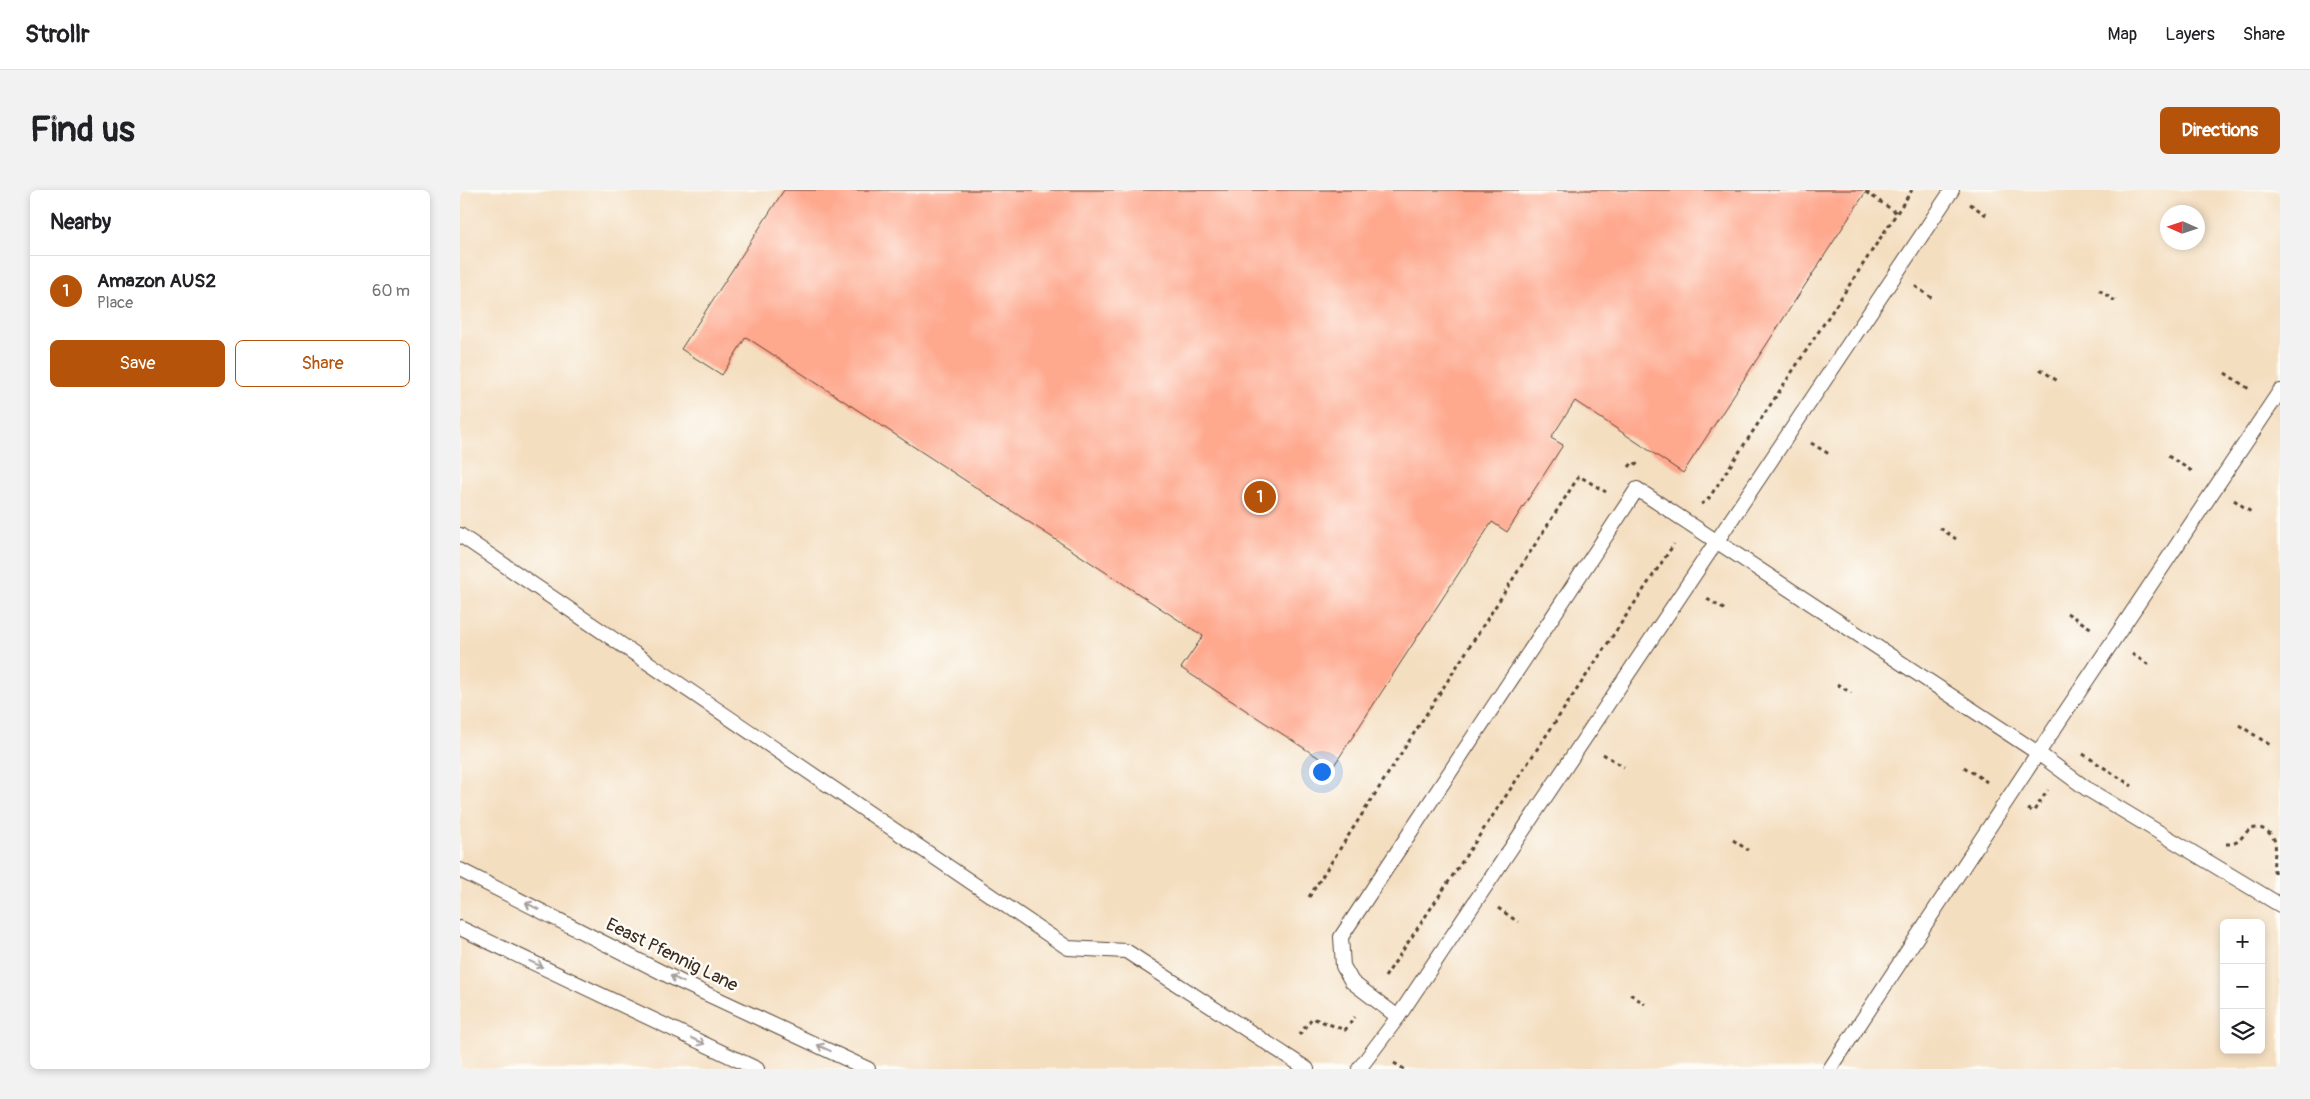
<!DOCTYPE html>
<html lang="en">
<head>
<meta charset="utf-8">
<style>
	:root { --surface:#fff; --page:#f2f2f2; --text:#202124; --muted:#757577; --line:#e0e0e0; --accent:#b45309 }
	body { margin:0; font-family:Pangolin,sans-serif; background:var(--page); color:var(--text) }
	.controls { position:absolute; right:15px; bottom:15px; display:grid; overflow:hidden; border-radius:8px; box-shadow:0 2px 8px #0003 }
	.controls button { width:45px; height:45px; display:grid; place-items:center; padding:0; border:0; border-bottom:1px solid var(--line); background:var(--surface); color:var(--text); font:25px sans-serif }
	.compass { position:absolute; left:1700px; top:15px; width:45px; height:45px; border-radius:50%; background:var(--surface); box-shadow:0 2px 8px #0003; rotate:273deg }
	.you { position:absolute; left:861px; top:581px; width:18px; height:18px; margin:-12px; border:4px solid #fff; border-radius:50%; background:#1a73e8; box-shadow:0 0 0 8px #1a73e833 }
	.badge { display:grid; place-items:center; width:32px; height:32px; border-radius:50%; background:var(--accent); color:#fff; font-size:16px; font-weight:700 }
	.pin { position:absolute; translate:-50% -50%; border:2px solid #fff; box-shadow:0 1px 5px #0006 }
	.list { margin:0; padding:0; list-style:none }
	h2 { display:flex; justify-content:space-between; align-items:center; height:65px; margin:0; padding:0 20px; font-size:21px }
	h2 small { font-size:16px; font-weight:400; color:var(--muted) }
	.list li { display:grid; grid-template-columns:32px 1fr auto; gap:15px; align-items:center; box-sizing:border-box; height:70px; padding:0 20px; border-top:1px solid var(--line) }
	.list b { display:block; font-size:19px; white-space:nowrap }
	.list p { margin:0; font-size:16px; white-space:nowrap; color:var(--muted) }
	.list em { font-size:16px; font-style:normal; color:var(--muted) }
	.actions { display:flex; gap:10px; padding:15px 20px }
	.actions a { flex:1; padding:11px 0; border:1px solid var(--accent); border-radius:8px; text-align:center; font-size:18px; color:var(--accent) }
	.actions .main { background:var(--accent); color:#fff }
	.icon { flex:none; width:28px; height:28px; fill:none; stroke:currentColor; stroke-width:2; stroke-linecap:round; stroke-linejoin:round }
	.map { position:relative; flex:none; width:1820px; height:879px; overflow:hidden; border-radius:8px }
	header { display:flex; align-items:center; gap:30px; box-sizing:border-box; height:70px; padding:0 25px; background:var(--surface); border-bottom:1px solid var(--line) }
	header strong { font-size:24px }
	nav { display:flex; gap:28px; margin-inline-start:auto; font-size:18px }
	.intro { display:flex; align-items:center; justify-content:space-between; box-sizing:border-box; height:120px; padding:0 30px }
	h1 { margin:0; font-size:35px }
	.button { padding:12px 22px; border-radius:8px; background:var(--accent); color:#fff; font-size:18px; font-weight:700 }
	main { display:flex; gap:30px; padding:0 30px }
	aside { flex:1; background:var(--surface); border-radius:8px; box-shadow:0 2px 8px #0003 }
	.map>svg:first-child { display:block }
</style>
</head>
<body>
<header>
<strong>Strollr</strong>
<nav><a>Map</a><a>Layers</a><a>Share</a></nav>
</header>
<div class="intro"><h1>Find us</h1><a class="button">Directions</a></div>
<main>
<aside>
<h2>Nearby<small></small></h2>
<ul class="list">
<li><span class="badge">1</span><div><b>Amazon AUS2</b><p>Place</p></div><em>60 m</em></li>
</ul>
<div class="actions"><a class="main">Save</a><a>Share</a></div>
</aside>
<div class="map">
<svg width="1820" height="879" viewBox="0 0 1820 879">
	<rect width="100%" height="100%" fill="#fdfcf7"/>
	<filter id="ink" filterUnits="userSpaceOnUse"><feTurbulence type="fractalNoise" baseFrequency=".02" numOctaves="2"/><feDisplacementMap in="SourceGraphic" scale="10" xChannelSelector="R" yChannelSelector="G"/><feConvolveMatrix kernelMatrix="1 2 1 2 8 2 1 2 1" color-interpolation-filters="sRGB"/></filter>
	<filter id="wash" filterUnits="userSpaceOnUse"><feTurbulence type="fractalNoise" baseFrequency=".0096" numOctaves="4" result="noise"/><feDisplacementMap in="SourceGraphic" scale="20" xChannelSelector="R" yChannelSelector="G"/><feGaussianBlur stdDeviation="1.12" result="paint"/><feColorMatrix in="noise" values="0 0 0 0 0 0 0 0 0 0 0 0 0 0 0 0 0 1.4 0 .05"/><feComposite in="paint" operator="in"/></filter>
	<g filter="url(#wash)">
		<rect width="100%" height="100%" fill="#f4dec0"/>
		<g id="blocks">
			<path fill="#fea88e" d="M324 0H1407L1223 283 1115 211 1091 248 1103 255 1047 342 1032 332 873 577 721 478 743 446 286 147 262 185 221 159Z"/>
		</g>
	</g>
	<g filter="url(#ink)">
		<use href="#blocks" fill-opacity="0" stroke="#574536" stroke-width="1"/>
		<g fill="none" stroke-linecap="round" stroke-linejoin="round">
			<g stroke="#574536" stroke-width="16">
				<g id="service">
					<path d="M1820 201 1578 563 1627 599 1820 715"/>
					<path d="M0 345 608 758 666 761 847 879"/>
					<path d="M0 680 219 791 408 879"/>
					<path d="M0 738 297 879"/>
					<path d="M938 827 892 792 883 776 881 747 1177 299 1578 563 1370 879"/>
					<path d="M899 879 938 827 1492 0"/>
				</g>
			</g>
			<g stroke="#574536" stroke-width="3" stroke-dasharray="4 4" stroke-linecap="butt">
				<path d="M1406 2 1437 23"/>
				<path d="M1510 14 1526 25"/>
				<path d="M1455 96 1473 109"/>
				<path d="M1639 100 1655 111"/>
				<path d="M1580 179 1599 192"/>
				<path d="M1765 183 1789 199"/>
				<path d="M1351 253 1369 264"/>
				<path d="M1708 266 1735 283"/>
				<path d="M1169 277 1173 272 1179 276"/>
				<path d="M1774 310 1791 322"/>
				<path d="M1241 314 1247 311 1452 0"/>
				<path d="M1480 338 1496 349"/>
				<path d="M1247 409 1267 421"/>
				<path d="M1607 423 1632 439"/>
				<path d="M1672 464 1692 477"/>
				<path d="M1377 494 1391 503"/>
				<path d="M1779 535 1810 555"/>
				<path d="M1143 564 1164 577"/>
				<path d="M1623 564 1672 596"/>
				<path d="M1504 577 1527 592"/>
				<path d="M1568 619 1573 622 1588 600"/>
				<path d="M1273 650 1288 660"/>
				<path d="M1766 654C1770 654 1775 654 1778 651 1782 648 1785 643 1789 640 1800 634 1812 642 1815 652 1817 663 1811 674 1815 684"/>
				<path d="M849 707 1119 286 1146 302"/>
				<path d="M1038 718 1058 732"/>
				<path d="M925 787 1214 354"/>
				<path d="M1170 804 1185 814"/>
				<path d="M839 845 852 828 885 840 895 827"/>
				<path d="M934 873 944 879"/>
			</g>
			<use href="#service" stroke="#fff" stroke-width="14"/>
		</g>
		<defs><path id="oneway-shaft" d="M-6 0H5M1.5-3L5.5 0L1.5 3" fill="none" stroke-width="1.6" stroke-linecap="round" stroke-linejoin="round" transform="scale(1.25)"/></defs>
		<g stroke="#a79f9a">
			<use href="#oneway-shaft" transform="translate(72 716) rotate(-153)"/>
			<use href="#oneway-shaft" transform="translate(76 774) rotate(25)"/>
			<use href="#oneway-shaft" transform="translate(217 789) rotate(-154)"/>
			<use href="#oneway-shaft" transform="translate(238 851) rotate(25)"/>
			<use href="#oneway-shaft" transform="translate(364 858) rotate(-155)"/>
		</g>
	</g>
	<g text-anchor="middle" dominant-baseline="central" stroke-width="5" stroke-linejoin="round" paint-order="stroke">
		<g font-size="18" fill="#3b2a1e" stroke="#fdfcf7">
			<text transform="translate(212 765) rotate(26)">Eeast Pfennig Lane</text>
		</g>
	</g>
</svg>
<div class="controls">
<button>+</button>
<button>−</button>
<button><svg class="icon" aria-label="layers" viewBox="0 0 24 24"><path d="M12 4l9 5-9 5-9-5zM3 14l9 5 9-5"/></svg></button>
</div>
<svg class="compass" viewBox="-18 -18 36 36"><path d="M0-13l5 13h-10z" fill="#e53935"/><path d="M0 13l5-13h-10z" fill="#757577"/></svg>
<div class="you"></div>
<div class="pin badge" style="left:800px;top:307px">1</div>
</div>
</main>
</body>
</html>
